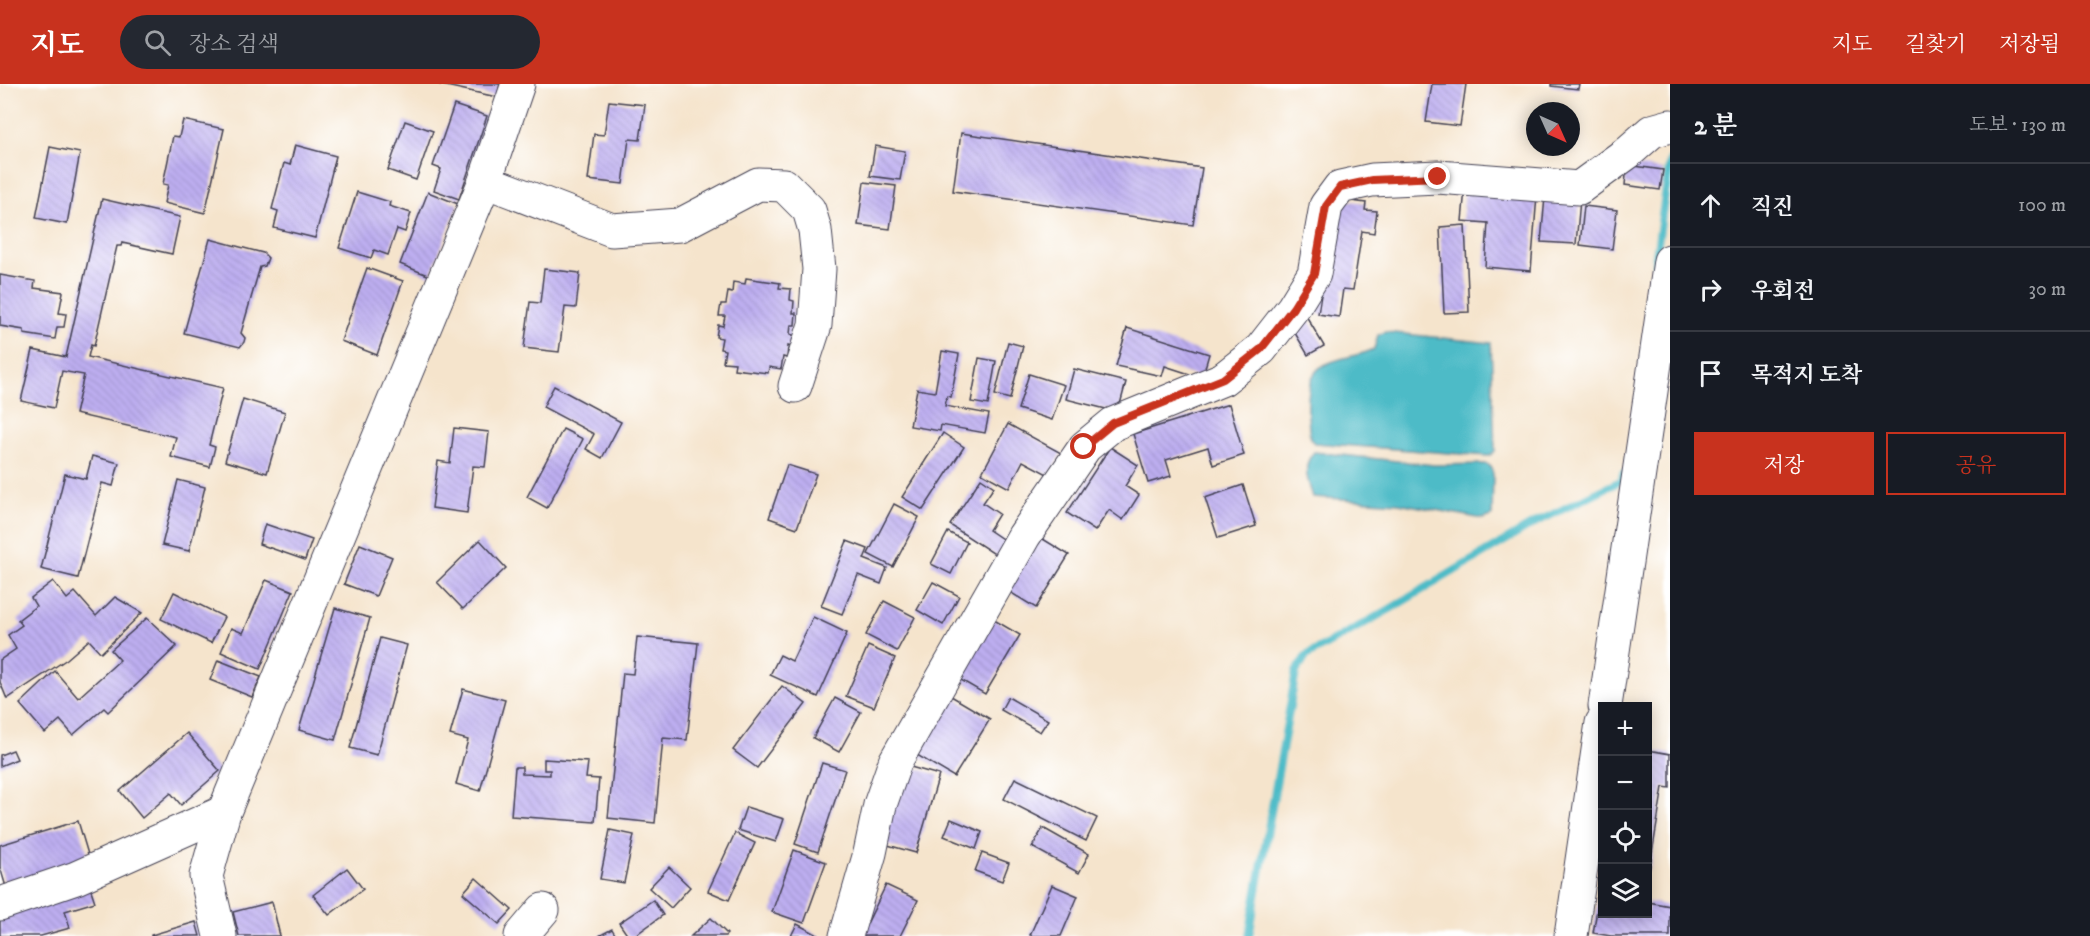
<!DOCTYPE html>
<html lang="ko">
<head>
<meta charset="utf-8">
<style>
	:root { --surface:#171b24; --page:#242831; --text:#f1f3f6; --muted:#9ea1a6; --line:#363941; --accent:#c8321e }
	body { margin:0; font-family:"IM FELL DW Pica","Noto Serif KR",serif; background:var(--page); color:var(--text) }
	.controls { position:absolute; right:18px; bottom:18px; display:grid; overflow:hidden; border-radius:0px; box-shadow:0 3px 15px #0003 }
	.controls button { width:54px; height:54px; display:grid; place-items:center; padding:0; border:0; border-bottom:2px solid var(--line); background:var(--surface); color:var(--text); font:30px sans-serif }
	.compass { position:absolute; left:1526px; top:18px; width:54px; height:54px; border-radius:50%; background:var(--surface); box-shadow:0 3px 15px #0003; rotate:135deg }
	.stop { position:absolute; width:18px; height:18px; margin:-14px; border:4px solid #c8321e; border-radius:50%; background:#fff }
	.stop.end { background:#c8321e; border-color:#fff; box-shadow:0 2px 6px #0008 }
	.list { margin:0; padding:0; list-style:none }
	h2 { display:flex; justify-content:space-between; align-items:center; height:78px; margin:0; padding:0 24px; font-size:26px }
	h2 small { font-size:20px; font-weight:400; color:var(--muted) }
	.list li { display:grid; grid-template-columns:39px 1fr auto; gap:18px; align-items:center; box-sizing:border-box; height:84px; padding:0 24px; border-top:2px solid var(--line) }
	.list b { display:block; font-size:22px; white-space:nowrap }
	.list em { font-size:20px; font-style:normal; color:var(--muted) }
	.actions { display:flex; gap:12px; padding:18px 24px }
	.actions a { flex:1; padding:14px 0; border:2px solid var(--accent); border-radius:0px; text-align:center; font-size:21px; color:var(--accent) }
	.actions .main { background:var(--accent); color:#fff }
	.icon { flex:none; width:33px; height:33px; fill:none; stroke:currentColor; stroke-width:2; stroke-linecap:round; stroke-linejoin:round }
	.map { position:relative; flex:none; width:1670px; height:852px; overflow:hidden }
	header { display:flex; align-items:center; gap:36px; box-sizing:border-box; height:84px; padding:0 30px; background:var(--accent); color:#fff }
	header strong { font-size:28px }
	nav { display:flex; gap:33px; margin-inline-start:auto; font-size:21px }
	.search { width:420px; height:54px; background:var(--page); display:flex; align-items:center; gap:15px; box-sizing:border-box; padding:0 21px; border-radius:33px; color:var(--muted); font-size:22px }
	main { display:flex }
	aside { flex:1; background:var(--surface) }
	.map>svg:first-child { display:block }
</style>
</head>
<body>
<header>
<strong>지도</strong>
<div class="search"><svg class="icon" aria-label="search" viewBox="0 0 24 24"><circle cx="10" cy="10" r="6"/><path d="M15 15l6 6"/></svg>장소 검색</div>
<nav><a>지도</a><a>길찾기</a><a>저장됨</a></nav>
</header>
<main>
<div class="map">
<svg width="1670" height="852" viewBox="0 0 1670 852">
	<defs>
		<pattern id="building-back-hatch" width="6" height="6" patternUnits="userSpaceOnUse" patternTransform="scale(1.5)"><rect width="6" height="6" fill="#bdaef0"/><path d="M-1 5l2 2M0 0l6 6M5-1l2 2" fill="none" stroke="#a295cf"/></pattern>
	</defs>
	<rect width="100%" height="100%" fill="#fff"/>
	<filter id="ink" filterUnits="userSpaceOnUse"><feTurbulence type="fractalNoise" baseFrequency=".0167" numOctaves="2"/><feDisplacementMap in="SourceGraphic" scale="12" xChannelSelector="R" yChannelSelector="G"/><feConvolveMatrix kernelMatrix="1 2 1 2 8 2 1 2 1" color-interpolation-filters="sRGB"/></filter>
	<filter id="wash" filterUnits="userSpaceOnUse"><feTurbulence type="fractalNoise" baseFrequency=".008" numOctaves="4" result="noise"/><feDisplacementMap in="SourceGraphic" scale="24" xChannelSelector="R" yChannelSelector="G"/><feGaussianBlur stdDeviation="1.35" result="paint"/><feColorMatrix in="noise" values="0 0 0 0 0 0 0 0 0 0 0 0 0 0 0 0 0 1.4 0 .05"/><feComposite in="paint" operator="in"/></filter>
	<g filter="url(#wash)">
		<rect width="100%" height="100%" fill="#f5e4cc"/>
		<g fill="#4ebbc7" stroke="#386e81" stroke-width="1.5">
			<path d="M1385 248 1491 259 1495 367 1489 372 1314 359 1310 354C1308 336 1303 294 1321 283 1336 273 1358 273 1374 265L1378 251Z"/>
			<path d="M1314 368 1434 381 1487 380 1491 383 1493 390 1492 432 1483 435 1399 419 1313 413C1308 397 1301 382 1314 368Z"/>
		</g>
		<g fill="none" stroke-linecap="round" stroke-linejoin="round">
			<g stroke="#4ebbc7" stroke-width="8">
				<path d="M1655 179 1670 77"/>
				<path d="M1249 852 1296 588 1306 572 1390 525 1535 439 1622 396 1623 390"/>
			</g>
		</g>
		<g id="blocks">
			<g fill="url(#building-back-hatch)">
				<path d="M437 0H500L497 13Z"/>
				<path d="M1432 0H1466L1460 42 1426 38Z"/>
				<path d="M1551 0H1579L1578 5 1551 2Z"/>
				<path d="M609 17 645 21 640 56 629 55 623 100 588 96 594 50 604 51Z"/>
				<path d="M454 21 487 32 459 115 434 106 441 85 433 82Z"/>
				<path d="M183 36 224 45 205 129 164 119 168 101 163 100 173 52 179 53Z"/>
				<path d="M405 37 433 47 416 96 388 86Z"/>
				<path d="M961 49 1202 84 1193 141 953 107Z"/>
				<path d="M295 61 336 72 315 154 274 144 278 127 272 125 284 79 290 81Z"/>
				<path d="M875 62 905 67 900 96 870 92Z"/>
				<path d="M50 63 80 69 67 140 36 134Z"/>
				<path d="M1627 81 1663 86 1660 106 1625 101Z"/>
				<path d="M864 98 896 102 890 145 858 141Z"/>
				<path d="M1465 105 1537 111 1531 187 1485 183 1488 139 1462 137Z"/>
				<path d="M357 108 390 118 389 122 411 129 405 148 397 145 388 171 374 166 371 174 339 164Z"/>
				<path d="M428 108 458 120 430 192 400 180Z"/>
				<path d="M1545 113 1580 116 1576 160 1541 158Z"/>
				<path d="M102 115 180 133 172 170 122 159 121 162H117L94 262 91 261 88 273 223 304 209 361 215 363 210 383 171 373 176 353 75 330 84 291 62 287 54 324 21 317 33 266 66 273Z"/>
				<path d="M1336 115 1366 119 1365 126 1377 127 1374 149 1362 147 1353 206 1343 205 1339 233 1318 230Z"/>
				<path d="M1584 122 1617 126 1612 165 1580 161Z"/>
				<path d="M1465 141 1469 228 1444 229 1440 143Z"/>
				<path d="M210 155 263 169 268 174 265 182 260 183 241 249 245 254 244 258 240 263 184 249Z"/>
				<path d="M367 184 403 197 377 271 341 257Z"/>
				<path d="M544 185 580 189 576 224 565 223 559 268 524 264 530 218 540 219Z"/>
				<path d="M0 191 35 197 34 204 63 208 59 229 66 230 64 243H57L55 255 24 250V246L0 242Z"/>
				<path d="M746 194 780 199 779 204 791 205 790 216 794 217 793 229H796L795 241H791L790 250 793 251 792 263 788 262 787 274 783 273 781 285 769 283 768 289 734 285 735 279 723 278 725 266 720 265 722 254 716 253 718 241 723 242 725 232H719L721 220H726L728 208 732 209 733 198 745 200Z"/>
				<path d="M1305 230 1324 262 1308 271 1289 239Z"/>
				<path d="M1127 244 1209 270 1202 294 1165 282 1162 292 1116 282Z"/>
				<path d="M1008 258 1023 262 1010 315 995 311Z"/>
				<path d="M942 267 959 270 951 313 947 312 945 322 989 330 985 349 941 341 940 347 910 342 917 305 935 308Z"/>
				<path d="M979 274 996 277 988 321 971 318Z"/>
				<path d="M1074 285 1126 298 1118 328 1066 315Z"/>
				<path d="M1029 290 1064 301 1052 336 1018 325Z"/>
				<path d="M554 302 621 338 602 374 586 365 594 350 543 323Z"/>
				<path d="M243 315 285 328 267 389 225 377Z"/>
				<path d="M1229 320 1244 371 1213 381 1208 363 1166 376 1171 392 1148 399 1133 350Z"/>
				<path d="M1008 340 1061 369 1049 391 1023 377 1009 404 982 389Z"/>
				<path d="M454 344 489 348 485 383 473 382 467 429 432 424 438 377 450 379Z"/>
				<path d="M563 345 583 355 547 424 527 413Z"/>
				<path d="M943 349 964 363 923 426 902 413Z"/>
				<path d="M1110 363 1138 381 1125 402 1139 411 1123 436 1109 426 1095 447 1067 429Z"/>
				<path d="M92 372 119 379 113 402 102 399 78 494 41 485 65 390 86 395Z"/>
				<path d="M787 381 816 390 797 444 769 434Z"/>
				<path d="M981 394 994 403 983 419 999 430 989 446 1011 461 1002 475 950 441Z"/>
				<path d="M178 396 205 403 189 467 162 461Z"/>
				<path d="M1243 401 1256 442 1218 454 1205 414Z"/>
				<path d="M894 420 919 433 893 483 868 470Z"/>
				<path d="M265 440 312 456 305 476 259 460Z"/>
				<path d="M948 448 967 458 951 490 931 480Z"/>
				<path d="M1038 452 1069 471 1036 524 1005 505Z"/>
				<path d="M480 456 506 484 463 525 437 498Z"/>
				<path d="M847 457 868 465 864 475 887 484 881 500 858 491 842 530 821 522Z"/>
				<path d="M360 460 392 473 376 512 344 500Z"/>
				<path d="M266 496 293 507 260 585 221 568 231 544 243 549Z"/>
				<path d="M53 497 67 515 75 508 96 532 115 513 142 529 101 569 89 556 67 575 7 615 0 598V576L16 565 8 551 22 541 18 536 36 522 31 514Z"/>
				<path d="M933 498 959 512 943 541 917 526Z"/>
				<path d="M174 508 224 533 211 559 161 535Z"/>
				<path d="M884 517 915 533 897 567 866 551Z"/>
				<path d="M335 524 370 534 335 656 299 646Z"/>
				<path d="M813 533 847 549 818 613 770 591 780 571 792 577Z"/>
				<path d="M989 533 1020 551 985 610 954 592Z"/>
				<path d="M147 534 177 562 108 628 104 624 73 651 60 636 45 649 20 620 55 587 78 614 120 576 111 566Z"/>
				<path d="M637 553 698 559 687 656 663 654 655 739 608 734 623 589 633 590Z"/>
				<path d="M380 554 407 561 377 671 350 664Z"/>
				<path d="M868 562 895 574 874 623 846 612Z"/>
				<path d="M218 576 261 593 252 613 210 596Z"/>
				<path d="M782 602 806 620 757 684 733 666Z"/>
				<path d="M463 605 505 616 480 707 456 700 468 656 450 651Z"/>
				<path d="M946 609 990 635 954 693 912 668Z"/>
				<path d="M1008 613 1048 636 1040 648 1001 626Z"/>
				<path d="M835 614 861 628 839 668 813 654Z"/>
				<path d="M187 649 220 687 181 721 171 709 142 734 120 707Z"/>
				<path d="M13 666 17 675 0 682V671Z"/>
				<path d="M1648 666 1670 670V704L1663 703 1649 788Z"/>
				<path d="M544 675 588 678 586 694 599 695 595 738 511 732 515 683H522V690L550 691V686H544Z"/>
				<path d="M822 679 845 686 818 768 795 760Z"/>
				<path d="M900 680 939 691 916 769 877 758Z"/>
				<path d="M1015 694 1097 734 1086 757 1004 715Z"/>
				<path d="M746 723 784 735 776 758 738 746Z"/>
				<path d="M951 735 982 748 976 765 944 752Z"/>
				<path d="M78 737 90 777 6 803 0 783V761Z"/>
				<path d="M1043 744 1089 770 1079 789 1032 763Z"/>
				<path d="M610 746 634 751 624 799 600 795Z"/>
				<path d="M735 749 755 759 729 816 708 807Z"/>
				<path d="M794 766 826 778 804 839 772 828Z"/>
				<path d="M982 769 1009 779 1002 797 975 787Z"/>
				<path d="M669 783 690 803 671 824 649 804Z"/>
				<path d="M347 784 363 805 329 831 313 811Z"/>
				<path d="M476 794 512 826 499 840 463 809Z"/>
				<path d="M886 801 918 816 900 852H861Z"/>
				<path d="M1052 801 1078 812 1061 852H1034L1030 851Z"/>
				<path d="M90 803 95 818 65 827 70 844 41 852H0V830Z"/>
				<path d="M1600 809H1602V830H1648V818L1670 822V852H1611L1593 849Z"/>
				<path d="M653 816 663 831 634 852H628L619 839Z"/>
				<path d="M272 818 280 852H239L233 828Z"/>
				<path d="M711 834 727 850 725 852H691Z"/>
				<path d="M196 838 200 852H151V851Z"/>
				<path d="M797 840 820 852H791Z"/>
				<path d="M612 845 616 852H599Z"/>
			</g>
		</g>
	</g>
	<g filter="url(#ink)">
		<use href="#blocks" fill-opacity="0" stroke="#423f51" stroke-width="1.5"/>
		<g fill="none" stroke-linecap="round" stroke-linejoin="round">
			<g stroke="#423f51" stroke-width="35">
				<g id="minor">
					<path d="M485 97 612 146 680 141 758 100 784 101 809 126 815 146 819 185 815 241 795 302"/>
					<path d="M1605 622 1670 177"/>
					<path d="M0 820 76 794 224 728"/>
					<path d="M220 852 206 792 224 728 485 97 518 0"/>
					<path d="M521 852 543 826"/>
					<path d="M846 852 870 769 880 721 895 678 1024 452 1085 363 1113 340 1223 295 1261 265 1293 224 1314 190 1326 122 1340 103 1372 96 1438 93 1579 104 1627 69 1652 47 1670 42"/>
					<path d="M1571 852 1602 639"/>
				</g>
			</g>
			<use href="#minor" stroke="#fff" stroke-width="33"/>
		</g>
	</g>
	<g fill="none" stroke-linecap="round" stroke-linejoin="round" filter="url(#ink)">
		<path stroke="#c8321e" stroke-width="8" d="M1084 363 1113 339 1223 295 1261 265 1293 224 1314 190 1326 122 1340 103 1372 96 1438 93"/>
	</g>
</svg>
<div class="controls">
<button>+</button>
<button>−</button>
<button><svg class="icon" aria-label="locate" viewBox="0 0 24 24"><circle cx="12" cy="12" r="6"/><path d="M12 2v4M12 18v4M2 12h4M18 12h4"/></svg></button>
<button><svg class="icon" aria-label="layers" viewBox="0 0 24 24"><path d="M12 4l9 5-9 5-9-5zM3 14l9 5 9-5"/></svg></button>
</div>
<svg class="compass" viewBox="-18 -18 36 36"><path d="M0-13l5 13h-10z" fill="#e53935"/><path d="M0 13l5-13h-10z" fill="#9ea1a6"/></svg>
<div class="stop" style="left:1084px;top:363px"></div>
<div class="stop end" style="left:1438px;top:93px"></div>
</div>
<aside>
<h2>2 분<small>도보 · 130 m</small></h2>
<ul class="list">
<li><svg class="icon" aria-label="ahead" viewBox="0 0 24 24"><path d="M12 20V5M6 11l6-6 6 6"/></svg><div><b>직진</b></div><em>100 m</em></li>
<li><svg class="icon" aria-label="right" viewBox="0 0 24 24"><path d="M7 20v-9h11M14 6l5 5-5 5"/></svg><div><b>우회전</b></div><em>30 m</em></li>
<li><svg class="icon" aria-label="arrive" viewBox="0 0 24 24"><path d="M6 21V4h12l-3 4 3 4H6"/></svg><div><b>목적지 도착</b></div></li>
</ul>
<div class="actions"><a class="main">저장</a><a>공유</a></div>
</aside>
</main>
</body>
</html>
